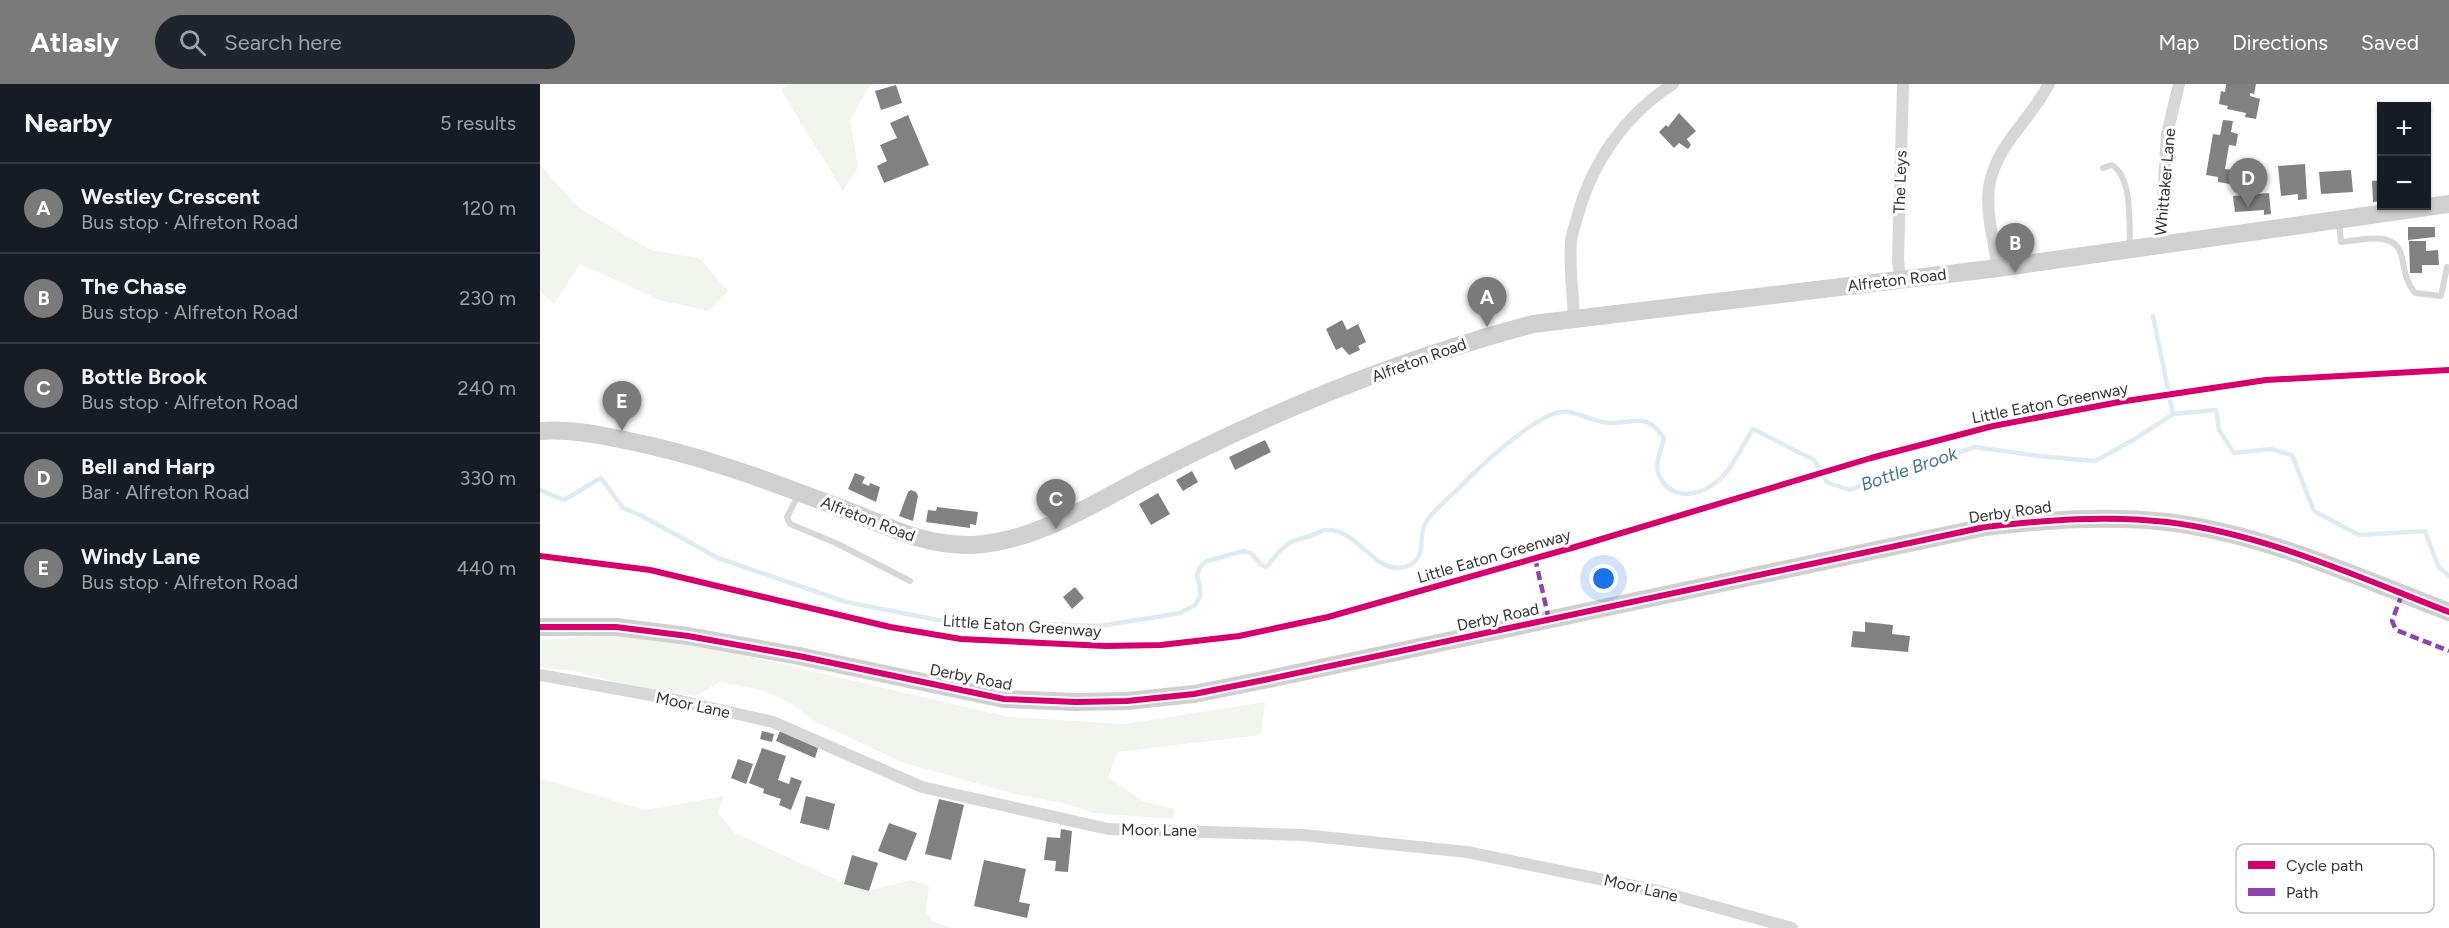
<!DOCTYPE html>
<html lang="en">
<head>
<meta charset="utf-8">
<style>
	:root { --surface:#171b24; --page:#20242c; --text:#f1f3f6; --muted:#9ea1a6; --line:#363941; --accent:#7a7a7a }
	body { margin:0; font-family:Figtree,sans-serif; background:var(--page); color:var(--text) }
	.controls { position:absolute; right:18px; top:18px; display:grid; overflow:hidden; border-radius:0px; box-shadow:0 2px 4px #0004 }
	.controls button { width:54px; height:54px; display:grid; place-items:center; padding:0; border:0; border-bottom:2px solid var(--line); background:var(--surface); color:var(--text); font:30px sans-serif }
	.you { position:absolute; left:1064px; top:495px; width:21px; height:21px; margin:-15px; border:4px solid #fff; border-radius:50%; background:#1a73e8; box-shadow:0 0 0 9px #1a73e833 }
	.badge { display:grid; place-items:center; width:39px; height:39px; border-radius:50%; background:var(--accent); color:#fff; font-size:20px; font-weight:700 }
	.pin { position:absolute; translate:-50% -50px; filter:drop-shadow(0 2px 3px #0008) }
	.pin::after { content:''; position:absolute; top:32px; width:21px; height:18px; background:inherit; clip-path:polygon(0 0,100% 0,50% 100%) }
	.list { margin:0; padding:0; list-style:none }
	h2 { display:flex; justify-content:space-between; align-items:center; height:78px; margin:0; padding:0 24px; font-size:26px }
	h2 small { font-size:20px; font-weight:400; color:var(--muted) }
	.list li { display:grid; grid-template-columns:39px 1fr auto; gap:18px; align-items:center; box-sizing:border-box; height:90px; padding:0 24px; border-top:2px solid var(--line) }
	.list b { display:block; font-size:22px; white-space:nowrap }
	.list p { margin:0; font-size:20px; white-space:nowrap; color:var(--muted) }
	.list em { font-size:20px; font-style:normal; color:var(--muted) }
	.icon { flex:none; width:33px; height:33px; fill:none; stroke:currentColor; stroke-width:2; stroke-linecap:round; stroke-linejoin:round }
	.map { position:relative; flex:none; width:1909px; height:844px; overflow:hidden }
	header { display:flex; align-items:center; gap:36px; box-sizing:border-box; height:84px; padding:0 30px; background:var(--accent); color:#fff }
	header strong { font-size:28px }
	nav { display:flex; gap:33px; margin-inline-start:auto; font-size:21px }
	.search { width:420px; height:54px; background:var(--page); display:flex; align-items:center; gap:15px; box-sizing:border-box; padding:0 21px; border-radius:33px; color:var(--muted); font-size:22px }
	main { display:flex }
	aside { flex:1; background:var(--surface) }
	.map>svg:first-child { display:block }
</style>
</head>
<body>
<header>
<strong>Atlasly</strong>
<div class="search"><svg class="icon" aria-label="search" viewBox="0 0 24 24"><circle cx="10" cy="10" r="6"/><path d="M15 15l6 6"/></svg>Search here</div>
<nav><a>Map</a><a>Directions</a><a>Saved</a></nav>
</header>
<main>
<aside>
<h2>Nearby<small>5 results</small></h2>
<ul class="list">
<li><span class="badge">A</span><div><b>Westley Crescent</b><p>Bus stop · Alfreton Road</p></div><em>120 m</em></li>
<li><span class="badge">B</span><div><b>The Chase</b><p>Bus stop · Alfreton Road</p></div><em>230 m</em></li>
<li><span class="badge">C</span><div><b>Bottle Brook</b><p>Bus stop · Alfreton Road</p></div><em>240 m</em></li>
<li><span class="badge">D</span><div><b>Bell and Harp</b><p>Bar · Alfreton Road</p></div><em>330 m</em></li>
<li><span class="badge">E</span><div><b>Windy Lane</b><p>Bus stop · Alfreton Road</p></div><em>440 m</em></li>
</ul>
</aside>
<div class="map">
<svg width="1909" height="844" viewBox="0 0 1909 844">
	<rect width="100%" height="100%" fill="#fff"/>
	<g fill="#f1f5ed">
		<path d="M248 0H334L327 6 310 37 318 83 303 107 241 6Z"/>
		<path d="M0 81 39 124 111 166 159 174 188 207 169 227 120 216 40 180 14 220 0 207Z"/>
		<path d="M87 550 173 564 469 633 585 640 725 618 721 651 577 668 568 693 602 717 635 725 633 735 553 729 523 719 479 711 364 679 274 637 249 618 218 605 180 598 156 612 131 610 102 605 35 587 0 583V556Z"/>
		<path d="M0 694 105 726 184 712 178 729 195 749 304 799 329 807 370 796 389 802 386 827 392 837 411 844H0Z"/>
	</g>
	<g fill="none" stroke-linecap="round" stroke-linejoin="round">
		<g stroke="#ddebf3" stroke-width="4.5">
			<path d="M1613 232 1633 330"/>
			<path d="M0 406 24 416 61 394 83 424 102 432 178 474 306 518 398 536 559 542 616 533 640 529 655 521 660 513V502L657 492 660 483 667 477 704 467 712 470 721 481 726 483C733 475 740 466 748 460 754 456 763 454 770 452 775 450 782 446 787 446 819 444 837 497 870 481 887 472 878 454 885 440 890 429 910 413 919 404 938 384 994 332 1020 328 1035 325 1054 340 1073 339 1098 338 1107 329 1124 354 1122 364 1114 380 1119 391 1132 420 1164 411 1182 393 1195 380 1203 360 1213 345L1274 376 1287 398 1309 406 1435 363 1499 372 1555 377 1595 355 1633 330 1676 326 1679 346 1694 369 1731 365 1752 371 1774 427 1819 451 1885 447 1898 482 1909 492"/>
		</g>
	</g>
	<g fill="#818181">
		<path d="M1686 0H1716L1714 10 1710 9V12L1720 15 1716 35 1705 33 1706 29 1687 25 1688 22 1679 20 1681 7 1685 8Z"/>
		<path d="M356 1 362 19 341 26 335 7Z"/>
		<path d="M1139 29 1156 47 1147 55 1151 61 1148 65 1139 59 1134 64 1119 48 1126 41 1128 43Z"/>
		<path d="M368 31 389 81 344 99 337 82 347 77 340 61 357 54 350 39Z"/>
		<path d="M1683 36 1693 37 1691 48 1698 50 1696 62 1689 61 1685 85 1693 86 1690 100 1678 98V93L1666 91 1673 50 1680 51Z"/>
		<path d="M1765 80 1767 115 1758 116V110L1741 112 1738 82Z"/>
		<path d="M1811 86 1813 108 1781 110 1779 88Z"/>
		<path d="M1842 96V117L1833 118 1832 97Z"/>
		<path d="M1729 109 1731 130 1724 131V126L1695 128 1693 112Z"/>
		<path d="M1868 143H1895V153L1868 156Z"/>
		<path d="M1869 157H1886V167L1898 166 1899 181H1882V189H1870Z"/>
		<path d="M802 236 807 246 818 240 826 258 818 262 820 266 809 271 802 263 796 266 786 245Z"/>
		<path d="M725 356 731 368 695 386 689 373Z"/>
		<path d="M652 387 658 398 643 407 636 396Z"/>
		<path d="M315 389 325 393 322 399 329 402 330 399 340 403 336 418 308 405Z"/>
		<path d="M371 406 376 408 378 412 373 437 359 432 368 408Z"/>
		<path d="M618 409 630 430 611 441 599 420Z"/>
		<path d="M397 423 438 428 436 441 430 440V444L386 438 388 426 396 427Z"/>
		<path d="M535 503 544 514 532 525 523 513Z"/>
		<path d="M1325 538 1353 541 1352 550 1370 552 1368 568 1311 563 1313 547 1325 548Z"/>
		<path d="M222 647 234 650 232 658 220 655Z"/>
		<path d="M240 647 278 664 275 674 236 657Z"/>
		<path d="M222 664 246 672 238 696 249 700 251 693 262 697 251 726 239 721 241 715 223 709 224 705 209 699Z"/>
		<path d="M198 675 213 680 206 700 191 694Z"/>
		<path d="M266 712 295 720 289 746 260 739Z"/>
		<path d="M399 715 424 721 411 776 385 770Z"/>
		<path d="M349 739 377 749 366 777 338 767Z"/>
		<path d="M521 745 532 747 528 788 515 787 516 777 504 776 507 753 520 754Z"/>
		<path d="M312 771 338 779 329 807 304 800Z"/>
		<path d="M444 776 486 785 479 818 490 820 487 834 434 822Z"/>
	</g>
	<g fill="none" stroke-linecap="round" stroke-linejoin="round">
		<g stroke="#d7d7d7" stroke-width="6">
			<path d="M1563 84 1572 81C1593 94 1589 141 1590 164"/>
			<path d="M1799 138 1801 158C1822 156 1857 145 1862 174 1865 188 1866 198 1875 209L1901 212 1907 183"/>
			<path d="M258 412 247 433 250 440 298 460 370 497"/>
		</g>
		<g stroke="#d7d7d7" stroke-width="12">
			<path d="M1620 161 1627 50 1639 0"/>
			<path d="M1458 184C1449 129 1436 101 1472 53 1485 35 1499 19 1509 0"/>
			<path d="M1360 195 1358 176 1363 0"/>
			<path d="M1034 235C1033 209 1029 182 1031 157 1032 148 1036 139 1038 130 1053 77 1086 30 1133 0"/>
			<path d="M0 591 127 614 233 638 382 703 568 745 763 751 927 768 1118 807 1252 844"/>
		</g>
		<g stroke="#d0d0d0" stroke-width="18">
			<path d="M0 347C29 345 56 350 84 356 162 371 232 398 306 426 350 443 383 462 433 461 492 458 548 423 599 396 642 374 685 353 728 334 813 296 903 264 993 240L1458 184 1909 120"/>
			<path d="M0 543H76L148 552 259 572 464 615 536 618 587 617 654 610 729 595 1445 443C1506 436 1566 431 1627 438 1725 450 1818 493 1909 528"/>
		</g>
		<g stroke="#8e44ad" stroke-width="4.5" stroke-dasharray="9 4.5" stroke-linecap="butt">
			<path d="M995 474 1009 536"/>
			<path d="M1862 510 1852 537 1856 546 1909 567"/>
		</g>
		<g stroke="#fff" stroke-width="10">
			<g id="cycleway">
				<path d="M0 472 110 486 350 543 421 555 566 562 621 561 699 552 788 533 1035 463 1331 374 1453 342 1579 318 1726 296 1909 286"/>
				<path d="M0 543H76L148 552 259 572 464 615 536 618 587 617 654 610 729 595 1445 443C1506 436 1566 431 1627 438 1725 450 1818 493 1909 528"/>
			</g>
		</g>
		<use href="#cycleway" stroke="#d6006c" stroke-width="6"/>
	</g>
	<g text-anchor="middle" dominant-baseline="central" stroke-width="6" stroke-linejoin="round" paint-order="stroke">
		<g font-size="16" fill="#333" stroke="#fff">
			<text transform="translate(1360 98) rotate(-88)">The Leys</text>
			<text transform="translate(1625 98) rotate(-85)">Whittaker Lane</text>
			<text transform="translate(1357 196) rotate(-7)">Alfreton Road</text>
			<text transform="translate(879 276) rotate(-20)">Alfreton Road</text>
			<text transform="translate(1510 319) rotate(-11)">Little Eaton Greenway</text>
			<text transform="translate(1470 428) rotate(-8)">Derby Road</text>
			<text transform="translate(328 435) rotate(21)">Alfreton Road</text>
			<text transform="translate(954 472) rotate(-16)">Little Eaton Greenway</text>
			<text transform="translate(958 533) rotate(-12)">Derby Road</text>
			<text transform="translate(482 542) rotate(4)">Little Eaton Greenway</text>
			<text transform="translate(431 593) rotate(11)">Derby Road</text>
			<text transform="translate(153 621) rotate(12)">Moor Lane</text>
			<text transform="translate(619 746) rotate(1)">Moor Lane</text>
			<text transform="translate(1101 804) rotate(13)">Moor Lane</text>
		</g>
		<g font-size="18" font-style="italic" fill="#3f7597" stroke="#fff">
			<text transform="translate(1369 385) rotate(-19)">Bottle Brook</text>
		</g>
	</g>
	<rect x="1696" y="760" width="198" height="69" rx="9" fill="#fff" stroke="#c2c2c2" stroke-width="1.5"/>
	<rect x="1708" y="777" width="27" height="8" fill="#d6006c"/>
	<rect x="1708" y="804" width="27" height="8" fill="#8e44ad"/>
	<g font-size="16" fill="#333">
		<text x="1746" y="787">Cycle path</text>
		<text x="1746" y="814">Path</text>
	</g>
</svg>
<div class="controls">
<button>+</button>
<button>−</button>
</div>
<div class="you"></div>
<div class="pin badge" style="left:947px;top:243px">A</div>
<div class="pin badge" style="left:1475px;top:189px">B</div>
<div class="pin badge" style="left:516px;top:445px">C</div>
<div class="pin badge" style="left:1708px;top:124px">D</div>
<div class="pin badge" style="left:82px;top:347px">E</div>
</div>
</main>
</body>
</html>
